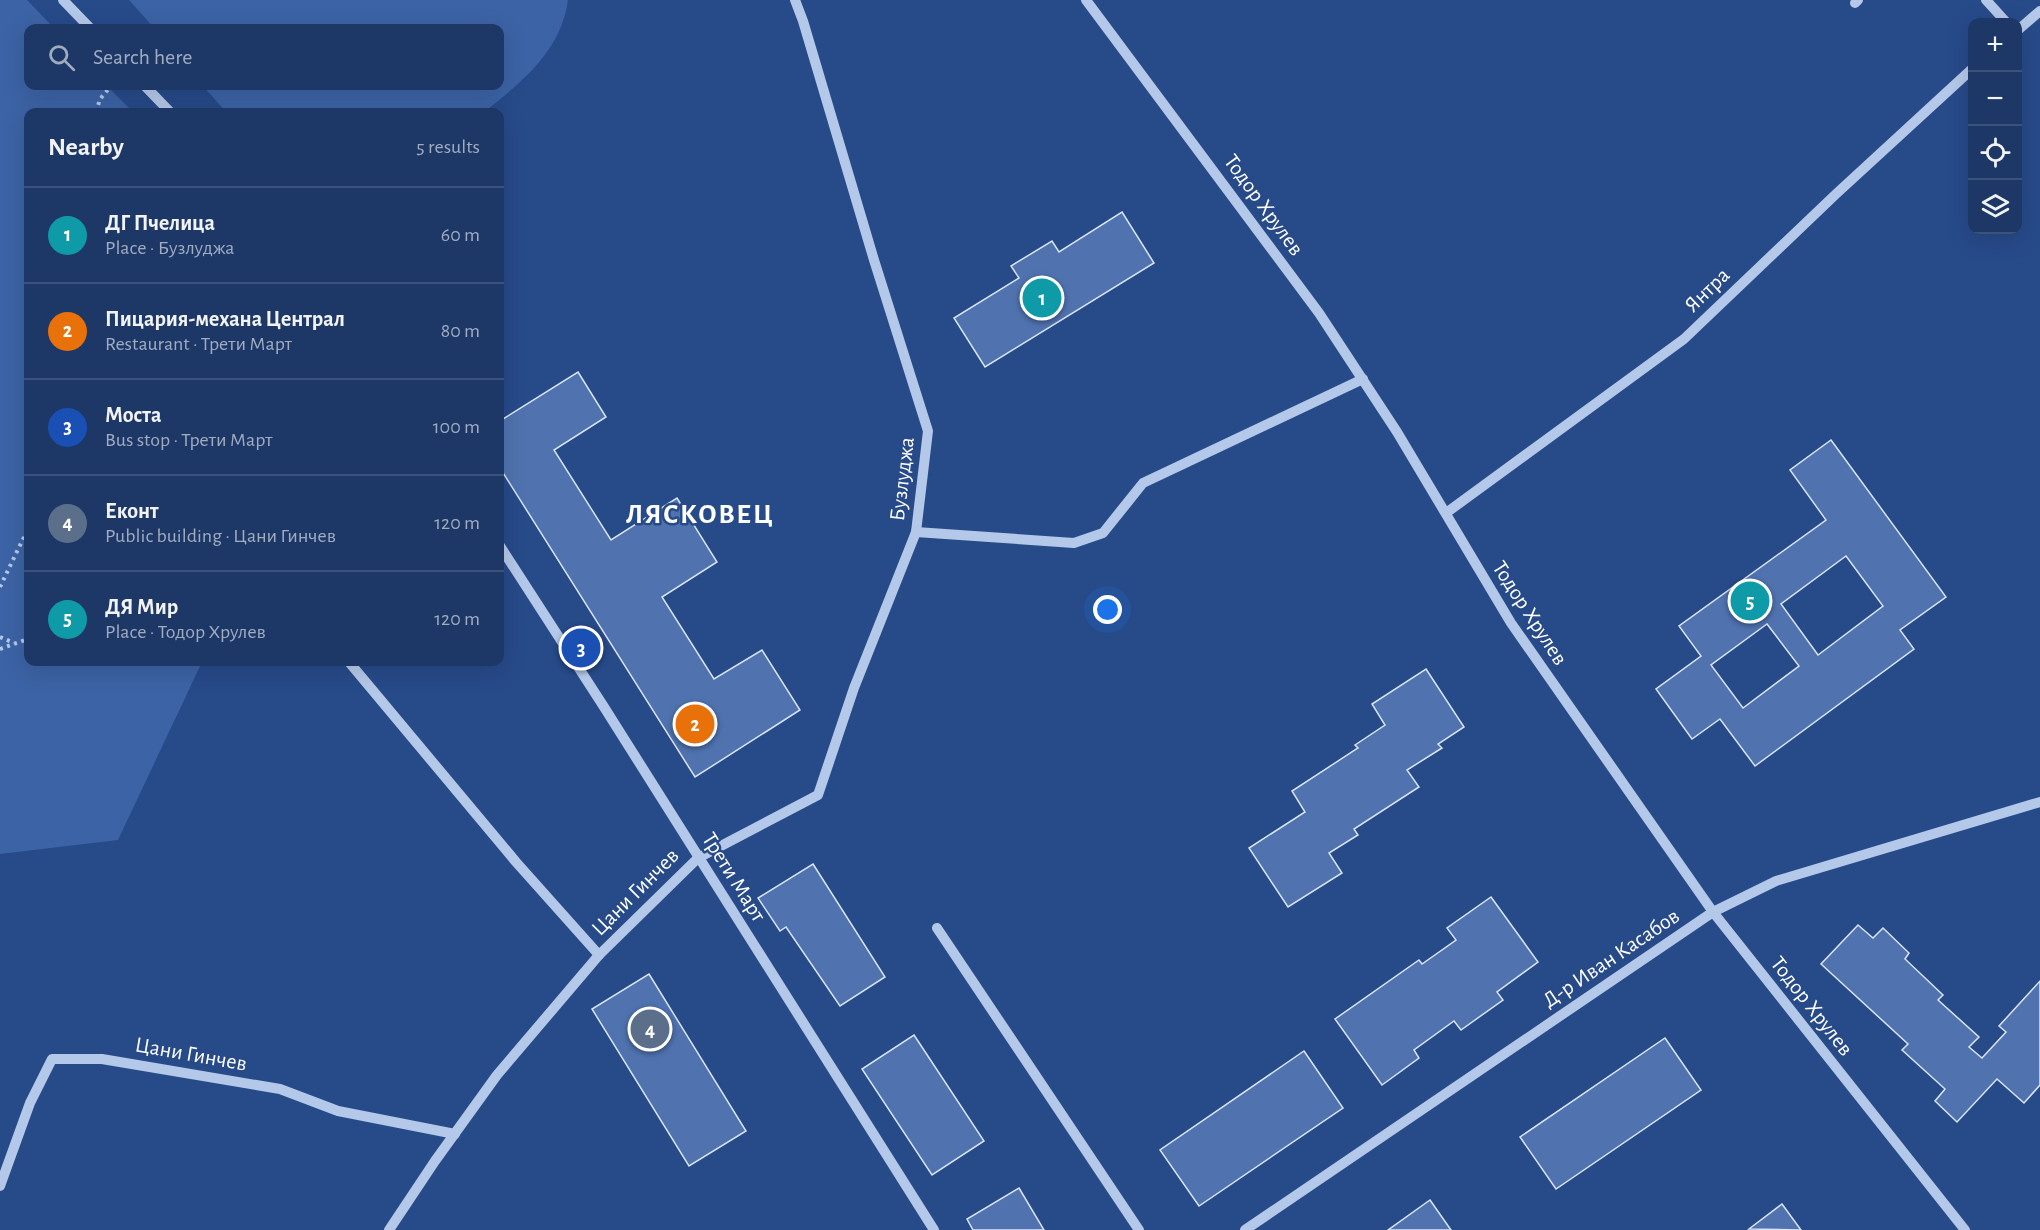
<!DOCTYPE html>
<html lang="en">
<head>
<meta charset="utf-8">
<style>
	:root { --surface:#1d3867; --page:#253f6d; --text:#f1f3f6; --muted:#a0acc0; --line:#3b527b; --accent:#f1d87a }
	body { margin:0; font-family:"Alegreya Sans",sans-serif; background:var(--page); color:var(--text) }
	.controls { position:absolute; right:18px; top:18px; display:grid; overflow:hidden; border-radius:12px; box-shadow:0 6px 24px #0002 }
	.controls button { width:54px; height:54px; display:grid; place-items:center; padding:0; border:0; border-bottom:2px solid var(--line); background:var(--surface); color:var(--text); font:30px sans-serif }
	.you { position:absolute; left:1108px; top:610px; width:21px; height:21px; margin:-15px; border:4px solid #fff; border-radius:50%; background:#1a73e8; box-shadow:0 0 0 9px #1a73e833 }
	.badge { display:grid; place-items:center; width:39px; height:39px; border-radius:50%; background:var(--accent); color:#fff; font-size:20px; font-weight:700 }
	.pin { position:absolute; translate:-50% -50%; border:3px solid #fff; box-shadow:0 2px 6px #0006 }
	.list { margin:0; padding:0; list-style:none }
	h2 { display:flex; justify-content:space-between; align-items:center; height:78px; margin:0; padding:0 24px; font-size:26px }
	h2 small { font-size:20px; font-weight:400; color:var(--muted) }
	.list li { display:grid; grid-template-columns:39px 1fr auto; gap:18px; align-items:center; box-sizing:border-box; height:96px; padding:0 24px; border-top:2px solid var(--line) }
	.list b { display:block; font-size:22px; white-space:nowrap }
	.list p { margin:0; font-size:20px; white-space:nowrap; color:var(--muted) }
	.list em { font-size:20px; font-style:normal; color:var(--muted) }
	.icon { flex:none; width:33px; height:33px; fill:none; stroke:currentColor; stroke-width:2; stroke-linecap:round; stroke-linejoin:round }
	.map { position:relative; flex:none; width:2040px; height:1230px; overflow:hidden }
	.search { position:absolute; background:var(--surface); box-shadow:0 6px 24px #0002; left:24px; top:24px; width:480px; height:66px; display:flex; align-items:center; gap:15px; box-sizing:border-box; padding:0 21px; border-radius:12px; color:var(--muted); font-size:22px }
	.panel { position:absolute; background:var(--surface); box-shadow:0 6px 24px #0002; left:24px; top:108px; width:480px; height:558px; border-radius:12px }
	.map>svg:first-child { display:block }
</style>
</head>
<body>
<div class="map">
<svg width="2040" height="1230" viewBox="0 0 2040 1230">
	<rect width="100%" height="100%" fill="#274a89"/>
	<g fill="#3c63a5">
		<path d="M0 0H27L54 28H28V86H107L133 112H28V662H202L118 840 0 854Z"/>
		<path d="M129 0H568C561 51 522 82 484 112H226L203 86H500V28H154Z"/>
	</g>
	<g fill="#5073b0" stroke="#d8e4f7" stroke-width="1.5" fill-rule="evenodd">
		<path d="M1122 212 1154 263 985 367 954 318 1019 278 1011 266 1052 241 1059 252Z"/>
		<path d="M578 372 606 417 554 450 611 540 677 498 717 562 662 597 714 679 762 650 800 710 695 777 500 468V421Z"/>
		<path d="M1831 440 1946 597 1900 630 1914 649 1755 766 1720 719 1692 739 1656 689 1701 656 1679 626 1826 520 1790 470ZM1846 556 1883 606 1818 655 1781 604ZM1767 624 1799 666 1743 708 1711 665Z"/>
		<path d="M1426 669 1464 727 1438 744 1442 748 1407 770 1419 787 1354 829 1358 835 1329 853 1342 873 1288 907 1249 848 1305 812 1292 791 1358 748 1355 745 1385 725 1372 704Z"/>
		<path d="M813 864 885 977 840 1006 786 927 780 931 758 898Z"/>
		<path d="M1491 897 1538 962 1497 992 1503 1000 1461 1030 1454 1021 1414 1050 1419 1058 1382 1085 1335 1019 1419 960 1422 964 1456 940 1447 928Z"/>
		<path d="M1858 925 1873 938 1883 928 1909 953 1905 959 1943 995 1938 1000 1979 1037 1969 1047 1982 1058 2006 1032 1999 1026 2040 981V1085L2024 1103 1997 1079 1957 1122 1935 1101 1945 1089 1902 1050 1908 1044 1821 964Z"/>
		<path d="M649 974 746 1131 689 1166 592 1009Z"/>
		<path d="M914 1035 984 1141 932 1175 862 1069Z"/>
		<path d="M1665 1038 1701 1090 1556 1189 1520 1137Z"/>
		<path d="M1304 1051 1343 1108 1199 1206 1160 1150Z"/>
		<path d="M1019 1188 1044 1230H973L967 1219Z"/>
		<path d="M1430 1200 1451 1230H1388Z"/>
		<path d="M1782 1204 1801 1230 1749 1229Z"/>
	</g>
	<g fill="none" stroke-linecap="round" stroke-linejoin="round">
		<g stroke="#b4c8e9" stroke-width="4" stroke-dasharray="3 4.5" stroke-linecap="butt">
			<path d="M96 112 100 99 111 86"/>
			<path d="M0 587 23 539 28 533"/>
			<path d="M0 637 14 643"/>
			<path d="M0 649 28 639"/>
		</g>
		<g stroke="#b4c8e9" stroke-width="10">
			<path d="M63 0 90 28"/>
			<path d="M1086 0 1319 313 1397 432 1511 623 1713 912 1965 1230"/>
			<path d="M1986 0 2006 22"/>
			<path d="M1855 3 1858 0"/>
			<path d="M2018 30 2040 11"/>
			<path d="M145 86 170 112"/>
			<path d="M1446 513 1684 339 1836 194 1972 69"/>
			<path d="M916 532 1074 543 1103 533 1143 483 1363 379"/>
			<path d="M500 546 604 707 934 1230"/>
			<path d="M349 662 516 862 599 955"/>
			<path d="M937 928 1139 1230"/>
			<path d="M0 1186 30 1103 52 1059H102L280 1089 338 1111 455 1134"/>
			<path d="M389 1230 435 1161 497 1075 599 955 698 858 818 795 854 688 916 532 928 431 874 260 803 21 795 0"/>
			<path d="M1245 1230 1713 912 1776 881 2040 802"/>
		</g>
	</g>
	<g text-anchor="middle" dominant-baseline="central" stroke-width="5" stroke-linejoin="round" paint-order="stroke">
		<g font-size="22" fill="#fff" stroke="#274a89">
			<text transform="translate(1264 205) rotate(54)">Тодор Хрулев</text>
			<text transform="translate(1707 290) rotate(-44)">Янтра</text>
			<text transform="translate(902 479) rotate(-83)">Бузлуджа</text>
			<text transform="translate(1530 613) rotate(57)">Тодор Хрулев</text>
			<text transform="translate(734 877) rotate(58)">Трети Март</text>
			<text transform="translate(635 892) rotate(-45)">Цани Гинчев</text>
			<text transform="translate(1611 958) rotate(-34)">Д-р Иван Касабов</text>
			<text transform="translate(1812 1006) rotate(52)">Тодор Хрулев</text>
			<text transform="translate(191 1054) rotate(10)">Цани Гинчев</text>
		</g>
		<g font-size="28" font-weight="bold" letter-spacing="1.5" fill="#fff" stroke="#274a89">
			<text x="700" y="515">ЛЯСКОВЕЦ</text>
		</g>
	</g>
</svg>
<div class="controls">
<button>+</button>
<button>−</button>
<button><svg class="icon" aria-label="locate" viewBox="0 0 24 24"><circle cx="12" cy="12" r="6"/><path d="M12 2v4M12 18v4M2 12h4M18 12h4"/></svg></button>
<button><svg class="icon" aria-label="layers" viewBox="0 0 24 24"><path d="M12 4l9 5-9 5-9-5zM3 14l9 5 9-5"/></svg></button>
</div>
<div class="you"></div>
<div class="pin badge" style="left:1042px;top:298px;background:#0f9aa8">1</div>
<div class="pin badge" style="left:695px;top:724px;background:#e8710a">2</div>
<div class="pin badge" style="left:581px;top:648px;background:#1a4fb4">3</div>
<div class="pin badge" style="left:650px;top:1029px;background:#5c6f8a">4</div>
<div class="pin badge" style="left:1750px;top:601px;background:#0f9aa8">5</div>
<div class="search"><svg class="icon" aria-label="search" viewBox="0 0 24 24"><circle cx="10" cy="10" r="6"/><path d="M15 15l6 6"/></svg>Search here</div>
<section class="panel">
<h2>Nearby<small>5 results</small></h2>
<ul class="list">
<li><span class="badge" style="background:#0f9aa8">1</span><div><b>ДГ Пчелица</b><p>Place · Бузлуджа</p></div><em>60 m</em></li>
<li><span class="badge" style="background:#e8710a">2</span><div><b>Пицария-механа Централ</b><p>Restaurant · Трети Март</p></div><em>80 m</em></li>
<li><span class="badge" style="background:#1a4fb4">3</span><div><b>Моста</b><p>Bus stop · Трети Март</p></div><em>100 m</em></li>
<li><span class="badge" style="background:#5c6f8a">4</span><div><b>Еконт</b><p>Public building · Цани Гинчев</p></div><em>120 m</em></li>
<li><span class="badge" style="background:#0f9aa8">5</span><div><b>ДЯ Мир</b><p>Place · Тодор Хрулев</p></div><em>120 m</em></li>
</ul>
</section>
</div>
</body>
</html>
